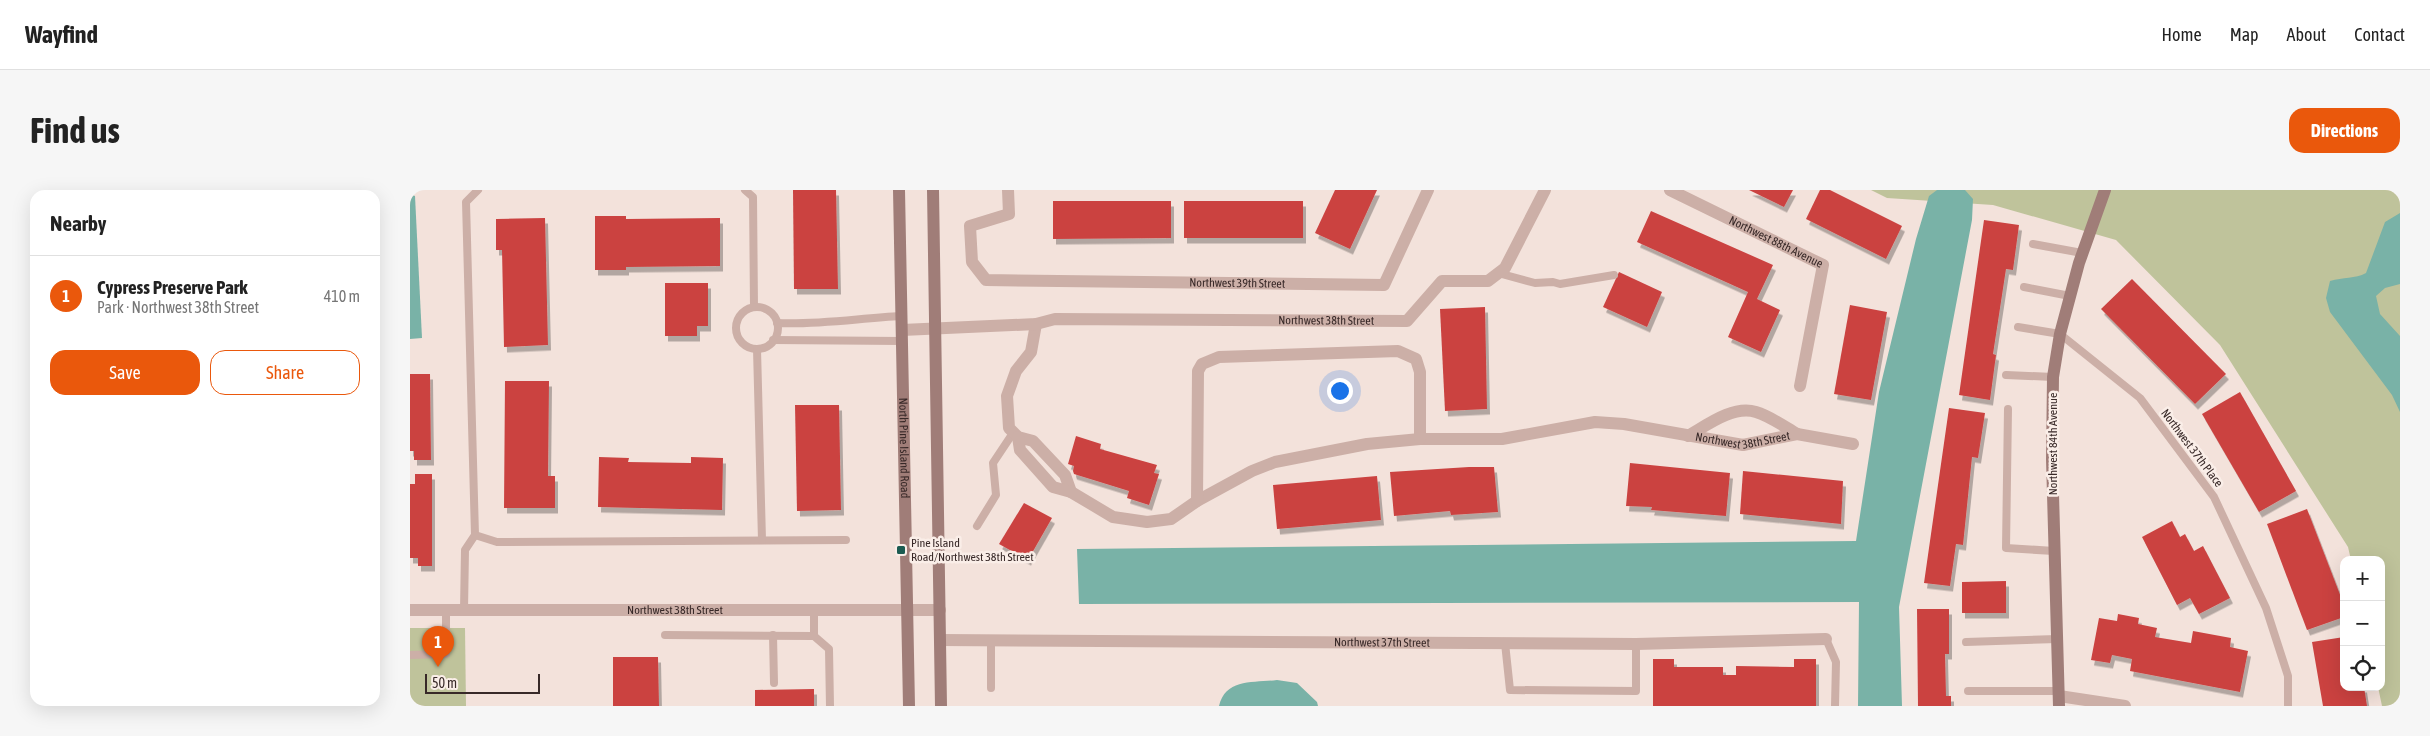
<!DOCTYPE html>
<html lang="en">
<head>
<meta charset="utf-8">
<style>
	:root { --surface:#fff; --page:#f6f6f6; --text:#222; --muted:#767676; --line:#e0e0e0; --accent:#ea580c }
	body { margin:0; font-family:"Asap Condensed",sans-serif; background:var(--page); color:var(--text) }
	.controls { position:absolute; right:15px; bottom:15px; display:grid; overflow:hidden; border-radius:10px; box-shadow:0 5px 20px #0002 }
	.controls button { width:45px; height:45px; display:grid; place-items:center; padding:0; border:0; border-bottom:1px solid var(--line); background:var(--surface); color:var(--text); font:25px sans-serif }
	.scale { position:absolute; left:15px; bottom:12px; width:115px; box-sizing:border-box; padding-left:5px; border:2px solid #382928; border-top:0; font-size:14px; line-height:18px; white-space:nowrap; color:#382928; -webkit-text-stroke:4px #faeee8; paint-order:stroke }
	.you { position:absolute; left:929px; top:200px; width:18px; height:18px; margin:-12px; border:4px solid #fff; border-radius:50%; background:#1a73e8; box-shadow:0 0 0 8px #1a73e833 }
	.badge { display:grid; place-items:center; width:32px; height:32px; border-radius:50%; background:var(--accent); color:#fff; font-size:16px; font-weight:700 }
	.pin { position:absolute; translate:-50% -41px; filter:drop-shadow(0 1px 2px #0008) }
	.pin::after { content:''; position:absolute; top:26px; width:18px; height:15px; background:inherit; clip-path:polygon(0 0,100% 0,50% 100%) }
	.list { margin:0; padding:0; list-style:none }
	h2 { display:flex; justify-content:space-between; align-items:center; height:65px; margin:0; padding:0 20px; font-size:21px }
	h2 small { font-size:16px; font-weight:400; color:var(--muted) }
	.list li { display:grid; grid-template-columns:32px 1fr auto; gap:15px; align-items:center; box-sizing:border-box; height:80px; padding:0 20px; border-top:1px solid var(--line) }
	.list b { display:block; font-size:19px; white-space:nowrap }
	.list p { margin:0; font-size:16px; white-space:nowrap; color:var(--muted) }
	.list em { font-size:16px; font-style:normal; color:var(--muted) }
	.actions { display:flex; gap:10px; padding:15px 20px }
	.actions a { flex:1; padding:11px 0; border:1px solid var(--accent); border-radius:15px; text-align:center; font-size:18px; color:var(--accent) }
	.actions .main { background:var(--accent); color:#fff }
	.icon { flex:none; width:28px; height:28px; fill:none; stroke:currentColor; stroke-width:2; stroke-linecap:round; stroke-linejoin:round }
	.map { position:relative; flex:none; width:1990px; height:516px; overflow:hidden; border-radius:15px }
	header { display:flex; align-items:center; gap:30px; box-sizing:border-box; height:70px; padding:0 25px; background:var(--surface); border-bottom:1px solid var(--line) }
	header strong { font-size:24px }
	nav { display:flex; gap:28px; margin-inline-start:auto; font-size:18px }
	.intro { display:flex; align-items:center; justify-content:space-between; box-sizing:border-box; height:120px; padding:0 30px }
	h1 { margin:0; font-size:35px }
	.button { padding:12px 22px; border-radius:15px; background:var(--accent); color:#fff; font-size:18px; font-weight:700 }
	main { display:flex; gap:30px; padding:0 30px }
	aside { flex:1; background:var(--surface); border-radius:15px; box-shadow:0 5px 20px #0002 }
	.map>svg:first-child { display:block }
</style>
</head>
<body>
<header>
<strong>Wayfind</strong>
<nav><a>Home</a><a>Map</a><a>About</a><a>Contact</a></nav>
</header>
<div class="intro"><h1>Find us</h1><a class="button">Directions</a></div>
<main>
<aside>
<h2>Nearby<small></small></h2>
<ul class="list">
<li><span class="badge">1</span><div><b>Cypress Preserve Park</b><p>Park · Northwest 38th Street</p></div><em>410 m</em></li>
</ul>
<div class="actions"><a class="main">Save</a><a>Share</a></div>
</aside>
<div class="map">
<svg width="1990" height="516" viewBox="0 0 1990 516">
	<defs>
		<filter id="shadow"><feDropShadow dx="3" dy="5.5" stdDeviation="0" flood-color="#0004"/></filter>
	</defs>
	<rect width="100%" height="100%" fill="#f3e2db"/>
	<g fill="#bfc39b">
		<path d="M1461 0H1990V516H1972L1968 497H1971V370H1941L1938 357 1810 155 1706 50 1583 15 1477 8Z"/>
		<path d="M0 438H55L56 516H0Z"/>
	</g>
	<g fill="#79b2a7">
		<path d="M1527 0H1555L1563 9 1562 30 1489 417 1492 516H1448L1449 412 669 414 667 359 1446 351 1469 202 1506 49 1519 6Z"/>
		<path d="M0 4 5 6 12 148 0 149Z"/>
		<path d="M1990 23V94L1975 98 1966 106 1970 124 1990 146V222L1982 205 1920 122 1916 108 1920 91C1933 87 1945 89 1956 83L1975 32Z"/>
		<path d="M867 490 887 493 907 512 908 516H809C816 488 843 493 867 490Z"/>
	</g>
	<g fill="#cb4241" filter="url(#shadow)">
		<path d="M383 0H426L428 99H384Z"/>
		<path d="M925 0H967L940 59 905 43Z"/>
		<path d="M1339 0H1383L1374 17Z"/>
		<path d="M1410 0H1420L1492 36 1476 69 1396 29Z"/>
		<path d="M643 11H761V48L643 49Z"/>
		<rect x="774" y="11" width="119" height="37"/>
		<path d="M1241 21 1363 75 1347 109 1370 120 1351 162 1318 147 1338 102 1227 52Z"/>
		<path d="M185 26H216V29L310 28V76L216 77V80H185Z"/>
		<path d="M135 28 138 155 94 157 92 60H86V29Z"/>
		<path d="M1574 30 1609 35 1603 80 1596 79 1583 164 1586 165 1580 210 1549 205Z"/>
		<path d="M1209 82 1252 102 1237 137 1193 117Z"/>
		<path d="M1722 89 1816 184 1785 214 1691 119Z"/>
		<path d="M255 93H298V136H287V146H255Z"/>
		<path d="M1440 115 1477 122 1461 210 1424 204Z"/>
		<path d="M1075 117 1077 219 1035 221 1030 119Z"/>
		<path d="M0 184H20L21 270H4V261H0Z"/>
		<path d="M95 191H139L138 286H145V318H94Z"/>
		<path d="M1830 202 1886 301 1849 322 1792 224Z"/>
		<path d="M385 215H429L431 320 387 321Z"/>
		<path d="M1539 218 1575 223 1568 268 1562 267 1553 355 1546 354 1540 396 1514 393Z"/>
		<path d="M666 246 691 254 690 259 747 275 744 283 749 284 739 315 717 308 719 301 664 284 663 281 664 276 658 274Z"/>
		<path d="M189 267 219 268 218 272 281 273V267L313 268 312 320 188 317Z"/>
		<path d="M1220 273 1320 283 1316 326 1241 320 1242 317 1216 316Z"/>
		<path d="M1059 277H1084L1088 322 1041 325 1040 321 984 326 980 282Z"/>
		<path d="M1333 281 1433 291 1431 334 1330 324Z"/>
		<path d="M5 284H22V376H8V368H0V294H5Z"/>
		<path d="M967 286 971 330 867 339 863 295Z"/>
		<path d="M614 313 642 328 618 370 589 354Z"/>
		<path d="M1897 319 1934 415V427L1897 440 1857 334Z"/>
		<path d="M1762 331 1770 347 1775 344 1784 361 1793 356 1820 408 1789 424 1780 408 1767 415 1732 347Z"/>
		<path d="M1596 391V423H1552V392Z"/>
		<path d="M1507 419H1539V464H1535L1536 506H1541V516H1508Z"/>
		<path d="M1708 424 1729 428 1728 434 1747 438 1745 447 1781 453 1783 441 1821 448 1820 457 1838 461 1830 502 1720 481 1722 469 1702 465 1700 473 1681 470 1689 428 1707 431Z"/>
		<path d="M1934 447V497H1954L1957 516H1913L1902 452Z"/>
		<path d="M203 467H248L249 516H203Z"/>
		<path d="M1243 469H1264V477H1313V485H1326V476L1384 477V469H1406V516H1243Z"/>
		<path d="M404 499V516H345V500Z"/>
	</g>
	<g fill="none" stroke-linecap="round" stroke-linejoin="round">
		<g stroke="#ccafa7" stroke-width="8">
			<path d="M68 0 56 12 65 345 87 352 436 350"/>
			<path d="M335 0 343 7 344 117"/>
			<path d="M1623 54 1672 63"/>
			<path d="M1088 83 1125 93 1143 92 1150 94 1204 85"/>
			<path d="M1614 97 1660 106"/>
			<circle cx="347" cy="138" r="21"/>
			<path d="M367 133C408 135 450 128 491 126"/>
			<path d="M1608 137 1650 144 1730 208 1804 307 1856 418 1878 486V516"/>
			<path d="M363 150 492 151"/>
			<path d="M347 159 352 350"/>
			<path d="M1596 185 1643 187"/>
			<path d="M1598 219 1596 358 1644 361"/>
			<path d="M567 336 586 305 583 273 603 243"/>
			<path d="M54 420 55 360 65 345"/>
			<path d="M255 445 404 446V420"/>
			<path d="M363 445 364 493"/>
			<path d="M404 446 419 459 420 516"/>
			<path d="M1416 449 1426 472 1425 516"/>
			<path d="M581 450V498"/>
			<path d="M1556 452 1647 449"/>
			<path d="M1095 453 1100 500 1226 501V454"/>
			<path d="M0 465 36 464V420"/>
			<path d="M1558 501H1649"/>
		</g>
		<g stroke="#ccafa7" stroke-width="12">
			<path id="s1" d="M598 0 599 24 560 36 562 72 576 90 974 95 1018 0"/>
			<path id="s2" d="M1260 0 1413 75 1390 196"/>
			<path d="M626 134 621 162 606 181 597 206 599 238 608 247 623 251 655 285 661 302"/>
			<path id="s3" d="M492 140 626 134 645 129 997 131 1032 91H1078L1095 78 1135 0"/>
			<path d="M1278 246C1297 235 1323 215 1346 222 1360 226 1375 237 1387 244"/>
			<path id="s4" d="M608 247 610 260 643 297 661 302 703 327 737 332 761 329 787 311 842 281 865 272 957 254 1010 249H1092L1185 232 1214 234 1333 255 1387 244 1443 254"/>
			<path d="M787 311 788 181 792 174 809 167 988 161 1006 169 1010 182V249"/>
			<path id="s5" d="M0 420H530"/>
			<path id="s6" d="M530 450 1226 454 1416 449"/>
			<path d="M1649 506 1715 516"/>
		</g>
		<g stroke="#a07d78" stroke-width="12">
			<path id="s7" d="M489 0 499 516"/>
			<path d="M523 0 531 516"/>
			<path d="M1649 516 1642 269 1643 187 1650 144 1669 73 1695 0"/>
		</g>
	</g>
	<rect fill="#1b5b51" stroke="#faeee8" stroke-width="2" x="486" y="355" width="10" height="10" rx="2.5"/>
	<g text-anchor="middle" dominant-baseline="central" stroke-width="5" stroke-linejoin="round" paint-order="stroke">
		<g font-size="12" fill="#382928" stroke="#faeee8">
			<text stroke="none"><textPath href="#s2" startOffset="118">Northwest 88th Avenue</textPath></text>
			<text stroke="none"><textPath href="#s1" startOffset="375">Northwest 39th Street</textPath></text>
			<text stroke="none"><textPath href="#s3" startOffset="425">Northwest 38th Street</textPath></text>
			<text stroke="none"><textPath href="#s4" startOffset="781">Northwest 38th Street</textPath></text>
			<text transform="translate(1643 254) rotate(-90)">Northwest 84th Avenue</text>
			<text stroke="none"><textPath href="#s7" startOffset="258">North Pine Island Road</textPath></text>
			<text transform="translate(1782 258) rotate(53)">Northwest 37th Place</text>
			<text stroke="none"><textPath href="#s5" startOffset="265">Northwest 38th Street</textPath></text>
			<text stroke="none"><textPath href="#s6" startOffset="442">Northwest 37th Street</textPath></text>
		</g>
		<g font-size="12" fill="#382928" stroke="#faeee8" text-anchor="start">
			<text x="501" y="353">Pine Island<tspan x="501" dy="14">Road/Northwest 38th Street</tspan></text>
		</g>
	</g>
</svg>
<div class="controls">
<button>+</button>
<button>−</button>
<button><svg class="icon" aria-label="locate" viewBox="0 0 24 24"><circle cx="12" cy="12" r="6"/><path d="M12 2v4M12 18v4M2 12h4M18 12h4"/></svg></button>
</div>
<div class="scale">50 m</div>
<div class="you"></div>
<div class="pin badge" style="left:28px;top:477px">1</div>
</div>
</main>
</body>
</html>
